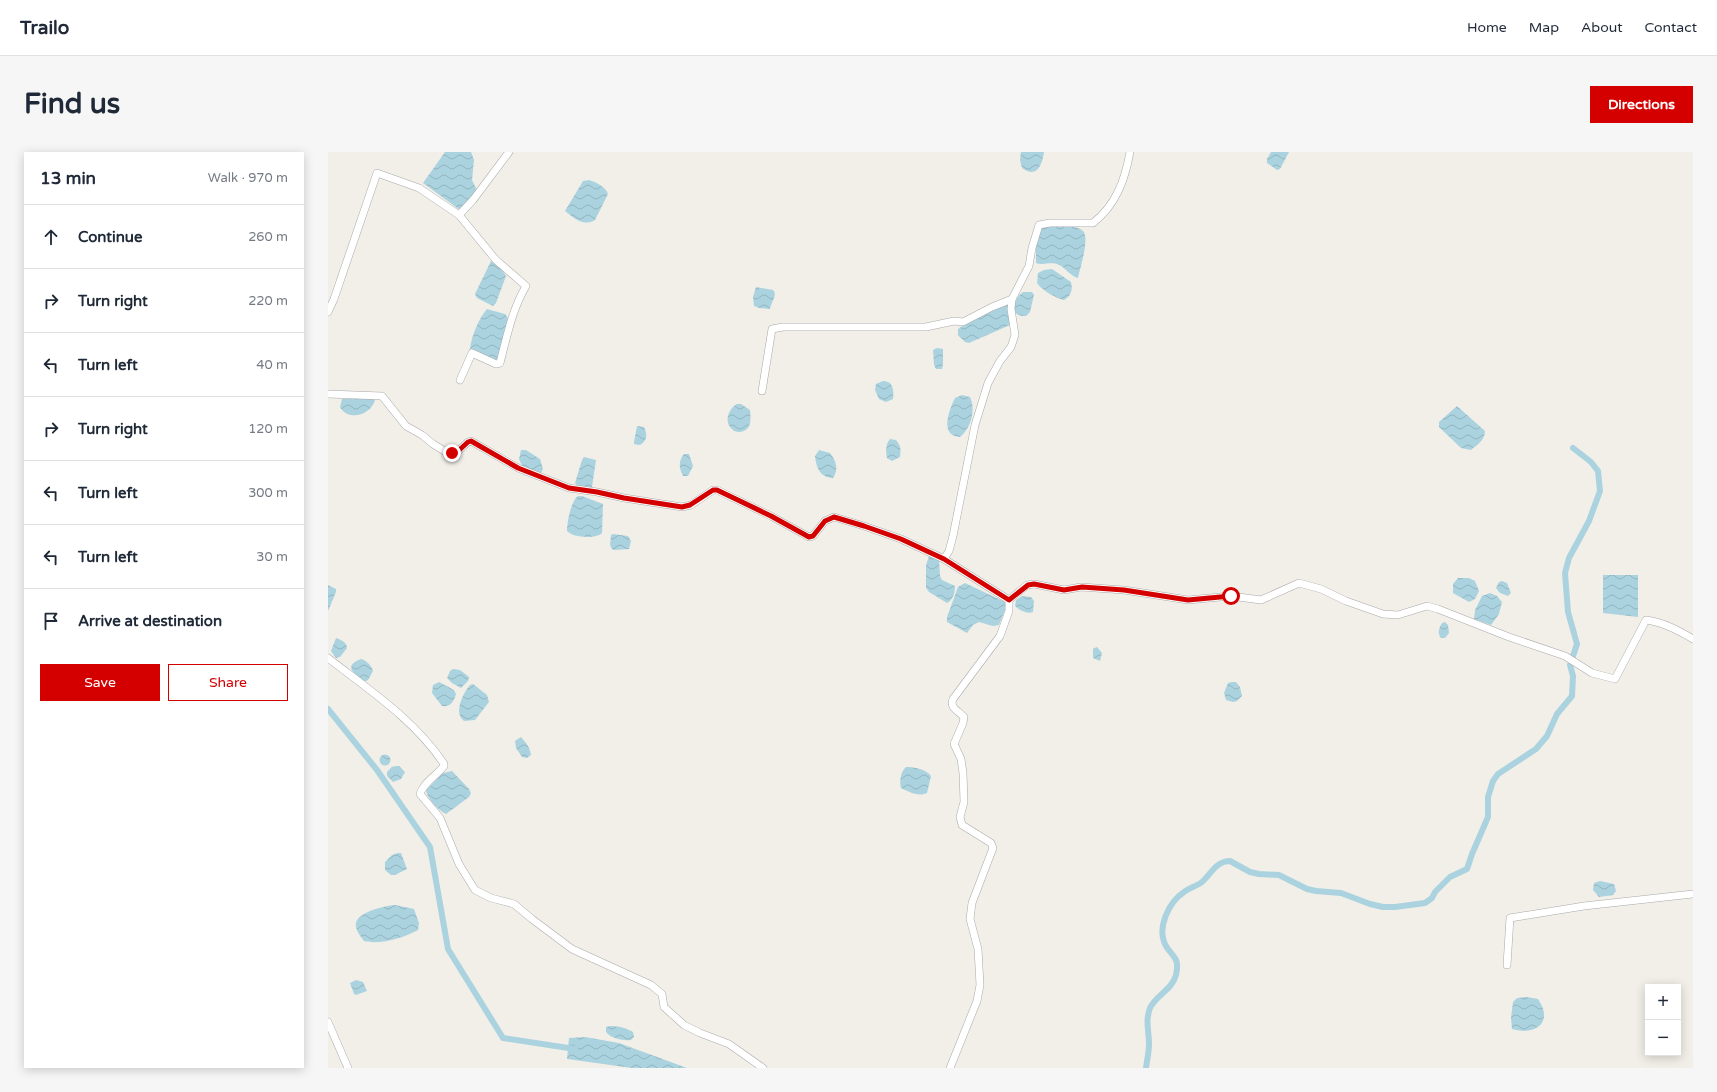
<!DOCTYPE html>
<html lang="en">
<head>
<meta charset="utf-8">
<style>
	:root { --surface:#fff; --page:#f6f6f7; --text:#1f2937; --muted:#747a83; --line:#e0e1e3; --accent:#d40000 }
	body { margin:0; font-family:"Varela Round",sans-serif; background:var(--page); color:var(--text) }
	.controls { position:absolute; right:12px; bottom:12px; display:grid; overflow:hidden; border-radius:0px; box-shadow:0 2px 10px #0003 }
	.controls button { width:36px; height:36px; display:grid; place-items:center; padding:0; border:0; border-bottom:1px solid var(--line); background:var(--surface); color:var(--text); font:20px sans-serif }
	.stop { position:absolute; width:12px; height:12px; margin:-9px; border:3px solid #d40000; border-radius:50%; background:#fff }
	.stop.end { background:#d40000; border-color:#fff; box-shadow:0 1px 4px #0008 }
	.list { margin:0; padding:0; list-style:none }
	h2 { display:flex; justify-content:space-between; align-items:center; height:52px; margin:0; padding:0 16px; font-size:17px }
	h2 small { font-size:13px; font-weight:400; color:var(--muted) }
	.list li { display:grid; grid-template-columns:26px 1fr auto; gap:12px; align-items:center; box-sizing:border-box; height:64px; padding:0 16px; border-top:1px solid var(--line) }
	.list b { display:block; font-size:15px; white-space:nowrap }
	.list em { font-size:13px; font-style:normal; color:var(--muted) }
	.actions { display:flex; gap:8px; padding:12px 16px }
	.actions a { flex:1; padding:9px 0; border:1px solid var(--accent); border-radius:0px; text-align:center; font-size:14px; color:var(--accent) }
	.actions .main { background:var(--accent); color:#fff }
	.icon { flex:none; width:22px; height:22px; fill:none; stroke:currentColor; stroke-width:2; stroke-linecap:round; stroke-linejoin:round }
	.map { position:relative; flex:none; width:1365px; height:916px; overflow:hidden; border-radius:0px }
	header { display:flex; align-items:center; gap:24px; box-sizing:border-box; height:56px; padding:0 20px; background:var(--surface); border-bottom:1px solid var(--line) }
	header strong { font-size:19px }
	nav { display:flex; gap:22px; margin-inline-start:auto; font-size:14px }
	.intro { display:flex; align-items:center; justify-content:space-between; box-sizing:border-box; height:96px; padding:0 24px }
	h1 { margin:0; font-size:28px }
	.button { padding:10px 18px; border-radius:0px; background:var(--accent); color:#fff; font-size:14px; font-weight:700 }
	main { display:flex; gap:24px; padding:0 24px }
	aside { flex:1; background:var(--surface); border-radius:0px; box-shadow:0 2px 10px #0003 }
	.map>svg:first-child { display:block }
</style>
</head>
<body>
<header>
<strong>Trailo</strong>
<nav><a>Home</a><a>Map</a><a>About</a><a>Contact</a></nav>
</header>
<div class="intro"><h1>Find us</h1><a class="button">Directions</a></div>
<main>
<aside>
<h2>13 min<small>Walk · 970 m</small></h2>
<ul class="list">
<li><svg class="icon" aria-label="ahead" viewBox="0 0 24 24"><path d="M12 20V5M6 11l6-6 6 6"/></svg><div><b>Continue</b></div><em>260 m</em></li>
<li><svg class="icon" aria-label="right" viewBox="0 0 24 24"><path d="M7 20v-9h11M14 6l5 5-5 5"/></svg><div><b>Turn right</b></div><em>220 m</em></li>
<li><svg class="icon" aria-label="left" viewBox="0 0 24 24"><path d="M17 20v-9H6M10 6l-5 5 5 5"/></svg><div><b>Turn left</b></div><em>40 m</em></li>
<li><svg class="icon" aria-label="right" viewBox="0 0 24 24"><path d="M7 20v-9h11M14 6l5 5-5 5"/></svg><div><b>Turn right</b></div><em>120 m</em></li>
<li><svg class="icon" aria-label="left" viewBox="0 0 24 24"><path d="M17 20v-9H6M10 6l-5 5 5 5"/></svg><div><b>Turn left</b></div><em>300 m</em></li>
<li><svg class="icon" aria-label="left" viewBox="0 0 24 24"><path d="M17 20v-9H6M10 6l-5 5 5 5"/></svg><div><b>Turn left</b></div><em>30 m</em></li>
<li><svg class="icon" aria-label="arrive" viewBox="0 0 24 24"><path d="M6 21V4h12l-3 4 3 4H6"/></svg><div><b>Arrive at destination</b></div></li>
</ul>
<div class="actions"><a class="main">Save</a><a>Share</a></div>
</aside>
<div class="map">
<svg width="1365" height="916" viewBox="0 0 1365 916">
	<defs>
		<pattern id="water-waves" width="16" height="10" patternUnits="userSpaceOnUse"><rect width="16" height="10" fill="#aad3df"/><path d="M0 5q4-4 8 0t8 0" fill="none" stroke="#92b5bf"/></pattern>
	</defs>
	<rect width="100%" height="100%" fill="#f2efe9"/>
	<g fill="url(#water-waves)">
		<path d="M117 0H143L146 8 144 28 149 38 132 58 95 31Z"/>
		<path d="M693 0H716C714 13 709 27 694 16L692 8Z"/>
		<path d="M943 0H961L952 17 949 18 939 11V7Z"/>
		<path d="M261 28C268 30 278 35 280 42L267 68C255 75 246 66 237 59L255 29Z"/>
		<path d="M738 74C743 74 751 75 755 79 762 86 752 116 750 126 742 124 738 116 731 113 723 109 715 114 708 111V92L712 75Z"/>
		<path d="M163 109 172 115 178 124 168 151 165 154 149 146 147 142Z"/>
		<path d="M724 117 743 130C745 138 743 144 736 148 727 146 714 138 709 131L710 121 716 118Z"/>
		<path d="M428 135 445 138C450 143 443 150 442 157L431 156 426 154 425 145Z"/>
		<path d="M695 140H704L706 143 702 160 698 164C680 165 685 147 695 140Z"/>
		<path d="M680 151 682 166V173L641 191 637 190 630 183V177C646 166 663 158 680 151Z"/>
		<path d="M159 157 177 162 180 166 170 209 142 197C143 185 151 166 159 157Z"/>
		<path d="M609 196 615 197V212L614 217H608L606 213 605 198Z"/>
		<path d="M555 229C565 229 566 238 565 247L558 250 551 247 547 238 548 232Z"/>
		<path d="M634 243 642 245C648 258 643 276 632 285 611 284 621 258 627 246Z"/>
		<path d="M43 246 47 248C43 263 20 270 12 255L14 247Z"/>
		<path d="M409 252H413L422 258C423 268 424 279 411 280 409 280 405 279 403 276 396 269 401 256 409 252Z"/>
		<path d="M1129 254 1157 279C1157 288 1149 293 1143 298L1133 296 1111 275V270Z"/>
		<path d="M309 274 316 275C319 282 320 288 312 293L306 292V290Z"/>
		<path d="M562 287 568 288C573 294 573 297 572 305L564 309 559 306C558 299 557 293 562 287Z"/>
		<path d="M193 298H198L212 307 215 317 213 321H208L194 314 191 307Z"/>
		<path d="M491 298 502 301C508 309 511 317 505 326 492 326 488 315 487 304Z"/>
		<path d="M356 302H361L365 314 360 324H355C351 316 350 309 356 302Z"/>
		<path d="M256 305 268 308 264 335H250L247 331 254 308Z"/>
		<path d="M250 344H254L275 352 274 381C268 387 245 386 239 379 239 370 243 349 250 344Z"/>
		<path d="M285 382 300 384 303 389 301 397 286 398 284 397 282 393 283 383Z"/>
		<path d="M601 404H605L611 408 612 424 614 428 627 434C627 441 625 448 619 451L601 440 598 436V413Z"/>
		<path d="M1275 423H1310V465L1275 461Z"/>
		<path d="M1130 426H1141L1147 429 1151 439 1147 447 1141 450 1125 441V432Z"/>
		<path d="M1174 429 1179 431 1183 441 1180 444 1172 441 1168 436 1171 430Z"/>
		<path d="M637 431 677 450V458L671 473 665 474 651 470 645 473 639 481 619 470V465L630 435Z"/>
		<path d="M0 433 8 437V440L0 459Z"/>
		<path d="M1162 441 1169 444 1174 450 1171 462 1163 473 1146 467 1147 458 1154 444Z"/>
		<path d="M694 444 703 445 706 449 705 460C699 462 692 459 687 454L688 448Z"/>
		<path d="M1117 470 1120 473 1121 481 1117 486H1113C1109 481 1111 476 1114 471Z"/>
		<path d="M8 486C13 488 19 490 19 496L12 505 8 506 3 499Z"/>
		<path d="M769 495 774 501 772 509 765 506V497Z"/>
		<path d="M33 507C38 508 44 514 45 519L40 528 36 530C27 522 14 514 33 507Z"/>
		<path d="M125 517 132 518 141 525 140 529 133 536 124 531 119 526 122 519Z"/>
		<path d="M111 530 126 538 128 542C126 550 122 555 114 554L104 541 105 533Z"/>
		<path d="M904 530H908L912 535 914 544 909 549 905 550 898 548 896 541 900 531Z"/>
		<path d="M145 532 159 543 161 550 147 568 136 569C125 561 135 541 142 533Z"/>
		<path d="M193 585C198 591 202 595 203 603L199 606 194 605 188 596 187 589Z"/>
		<circle cx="57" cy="608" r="5.5"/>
		<path d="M68 614H71L77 620 73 627 65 630 59 624V620L64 615Z"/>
		<path d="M578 615C586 615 598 617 603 624L599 641C590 645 581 640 573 636 571 629 573 619 578 615Z"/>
		<path d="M124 619 141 637 143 641 141 645 118 662C110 658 99 647 98 638L115 621Z"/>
		<path d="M70 701H73L79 717 67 723H63L57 718V710L64 703Z"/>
		<path d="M1272 729 1286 732 1288 739 1285 743 1271 745 1265 738 1266 731Z"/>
		<path d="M67 753 86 757 91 771 90 778C76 786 51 793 36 789 33 785 29 780 28 775 25 760 57 754 67 753Z"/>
		<path d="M28 828 35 830 39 839 28 843 26 842 22 831Z"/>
		<path d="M1199 845 1210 847C1226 870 1208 884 1184 877L1183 866 1185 850 1189 846Z"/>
		<path d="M282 874C291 874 298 876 305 880L306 885 303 888C295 889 282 886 278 880V875Z"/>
		<path d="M257 885 291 891 359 916H304L239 907 241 886Z"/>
	</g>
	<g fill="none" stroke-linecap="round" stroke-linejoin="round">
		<g stroke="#aad3df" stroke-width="6">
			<path d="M0 557 49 618 102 695 120 797 175 886 247 897"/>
			<path d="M818 916C819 908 821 900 821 892 821 879 817 869 822 856 828 843 844 838 848 823 852 805 845 806 838 794 828 776 841 750 856 740 861 736 869 734 874 730 883 722 888 709 902 709L922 720 931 722 951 723 979 737 988 739 1013 741 1042 752 1055 755H1067L1097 751 1104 746 1107 740 1122 725 1139 717 1144 702 1160 665V645L1165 629 1170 622 1208 597 1219 584 1229 562 1244 544 1245 524 1242 513 1249 492 1240 460 1237 421 1241 406 1261 369 1272 339 1270 319 1263 310 1245 296"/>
		</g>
		<g stroke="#a9a9a9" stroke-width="8">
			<g id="minor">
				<path d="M131 63 168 108 198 134C184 158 179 184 172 211L168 212 144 201 132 228"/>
				<path d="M0 160 6 147 49 21 91 36 131 63 145 48 181 0"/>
				<path d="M434 239 444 177 455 175H598L626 169 635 170 664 155 684 147"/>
				<path d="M0 242 54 244 78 274 94 283 105 292 118 300 128 301 140 290 143 289 190 316 241 336 269 340 296 346 354 355 363 353 385 338H389L443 364 481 385 485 384 497 369 506 365 536 374 573 387 616 407 681 448 699 433 706 432 736 438 753 435 796 438 860 448 903 444 933 448 971 431 993 437 1018 449 1055 462 1070 463 1099 454 1110 457 1181 485 1237 504 1264 521 1287 527 1318 468C1335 470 1350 478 1365 487"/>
				<path d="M616 407 621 399 625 384 647 273 660 231 672 209 683 195 687 183 683 157 684 147 701 114 704 96 711 73 722 71H765C788 53 797 28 802 0"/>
				<path d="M0 506C41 538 87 568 116 612V614C109 623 95 631 92 642L112 666 131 712 147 738 163 746 186 752 204 767 244 797 323 833 334 842 336 855 356 873 372 881 401 892 435 916"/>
				<path d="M1179 813 1182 766 1256 754 1365 742"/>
				<path d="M0 870 20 916"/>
				<path d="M622 916 649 849 652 833 650 797 642 767 644 751 665 696 663 691 634 673 632 665 636 650 635 621 633 607 626 592 635 571 636 565C631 559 621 556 625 547L672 484 681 459V448"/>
			</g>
		</g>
		<use href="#minor" stroke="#fff" stroke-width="7"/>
	</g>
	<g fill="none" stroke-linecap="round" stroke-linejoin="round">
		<path stroke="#d40000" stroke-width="5" d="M124 301H128L140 290 143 289 190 316 241 336 269 340 296 346 354 355 362 353 385 338H389L443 364 481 385 485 384 497 369 506 365 536 374 573 387 616 407 681 448 700 433 706 432 736 438 754 435 796 438 860 448 903 444"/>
	</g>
</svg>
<div class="controls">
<button>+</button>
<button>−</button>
</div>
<div class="stop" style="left:903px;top:444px"></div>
<div class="stop end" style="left:124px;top:301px"></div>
</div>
</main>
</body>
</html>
